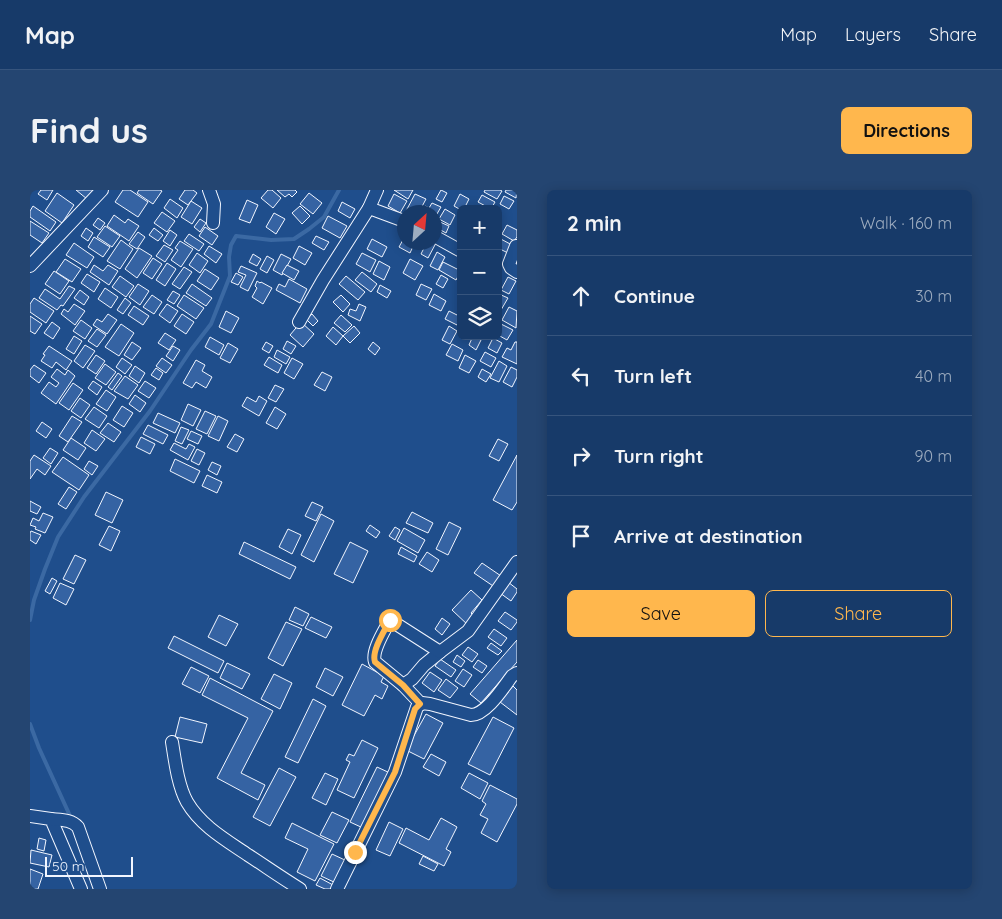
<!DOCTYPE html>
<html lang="en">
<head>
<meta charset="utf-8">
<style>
	:root { --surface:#173a69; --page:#244571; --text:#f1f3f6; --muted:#9eadc0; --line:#36547d; --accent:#ffb74d }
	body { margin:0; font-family:Quicksand,sans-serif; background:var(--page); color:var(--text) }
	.controls { position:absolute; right:15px; top:15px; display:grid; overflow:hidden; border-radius:8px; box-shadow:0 2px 12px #0003 }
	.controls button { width:45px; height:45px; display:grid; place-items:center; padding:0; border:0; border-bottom:1px solid var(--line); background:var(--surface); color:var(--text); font:25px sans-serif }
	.compass { position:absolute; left:367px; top:15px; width:45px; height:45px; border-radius:50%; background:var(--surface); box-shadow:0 2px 12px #0003; rotate:26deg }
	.scale { position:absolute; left:15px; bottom:12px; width:88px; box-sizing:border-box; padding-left:5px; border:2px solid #f2f6ff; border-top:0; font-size:14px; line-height:18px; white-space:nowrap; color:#f2f6ff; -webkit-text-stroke:4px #1f4e8c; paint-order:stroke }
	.stop { position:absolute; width:15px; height:15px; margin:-11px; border:4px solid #ffb74d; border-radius:50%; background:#fff }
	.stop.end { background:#ffb74d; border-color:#fff; box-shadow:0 1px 5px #0008 }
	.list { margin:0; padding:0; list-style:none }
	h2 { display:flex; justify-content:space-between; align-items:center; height:65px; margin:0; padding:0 20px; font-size:21px }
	h2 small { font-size:16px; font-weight:400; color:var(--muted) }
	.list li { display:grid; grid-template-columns:32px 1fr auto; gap:15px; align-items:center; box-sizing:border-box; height:80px; padding:0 20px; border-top:1px solid var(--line) }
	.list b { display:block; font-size:19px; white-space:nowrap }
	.list em { font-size:16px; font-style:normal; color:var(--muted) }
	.actions { display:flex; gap:10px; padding:15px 20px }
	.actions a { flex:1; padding:11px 0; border:1px solid var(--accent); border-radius:8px; text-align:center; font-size:18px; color:var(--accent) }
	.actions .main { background:var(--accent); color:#111 }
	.icon { flex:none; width:28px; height:28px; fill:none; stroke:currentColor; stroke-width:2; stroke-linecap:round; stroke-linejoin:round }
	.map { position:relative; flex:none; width:487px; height:699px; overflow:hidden; border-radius:8px }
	header { display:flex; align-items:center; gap:30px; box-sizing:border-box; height:70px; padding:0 25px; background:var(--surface); border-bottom:1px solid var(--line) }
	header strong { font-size:24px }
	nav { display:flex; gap:28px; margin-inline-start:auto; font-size:18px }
	.intro { display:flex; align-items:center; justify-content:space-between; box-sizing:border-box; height:120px; padding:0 30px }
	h1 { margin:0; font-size:35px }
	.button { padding:12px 22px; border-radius:8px; background:var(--accent); color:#111; font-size:18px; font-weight:700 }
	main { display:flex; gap:30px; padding:0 30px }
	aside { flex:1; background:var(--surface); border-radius:8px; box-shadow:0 2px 12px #0003 }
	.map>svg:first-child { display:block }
</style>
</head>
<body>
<header>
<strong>Map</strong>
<nav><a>Map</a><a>Layers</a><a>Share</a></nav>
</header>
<div class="intro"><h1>Find us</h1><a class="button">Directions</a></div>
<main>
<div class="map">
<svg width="487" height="699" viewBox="0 0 487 699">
	<rect width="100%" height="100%" fill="#1f4e8c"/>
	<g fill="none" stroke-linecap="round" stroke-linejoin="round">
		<g stroke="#3b69a3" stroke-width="4">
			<path d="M0 430 4 410 15 379 28 347 54 307 120 221 161 160 181 134 200 86 199 67 201 55 206 46 241 50 264 49 279 39 294 27 309 0"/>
			<path d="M0 534 9 558 41 628"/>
		</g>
	</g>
	<g fill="#3563a3" stroke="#f2f6ff">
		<path d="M11 0H23L17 10 8 4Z"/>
		<path d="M46 0H65L57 9Z"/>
		<path d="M93 0H100L118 12 108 27 85 12Z"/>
		<path d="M109 0H130L132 1 123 14 107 3Z"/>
		<path d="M155 0H163L167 3 158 15 149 9Z"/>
		<path d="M238 0H242L251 8 243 18 231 8Z"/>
		<path d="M247 0H265L267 2 262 7 259 4 255 7Z"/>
		<path d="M364 0H383L378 9Z"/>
		<path d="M411 0 417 3 412 12 406 9Z"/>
		<path d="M455 0H470L472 1 467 9 454 2Z"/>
		<path d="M476 0H487L486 8 475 2Z"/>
		<path d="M27 3 44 15 32 33 15 21Z"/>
		<path d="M279 3 292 13 283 24 270 14Z"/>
		<path d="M364 4 377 11 370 23 358 16Z"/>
		<path d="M385 4 396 9 389 22H379L376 21Z"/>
		<path d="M430 4 439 9 434 19H431V20L424 16Z"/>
		<path d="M452 5 465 12 461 19 448 12Z"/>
		<path d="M474 6 484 11 479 19 470 14Z"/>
		<path d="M140 9 153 18 147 28 134 18Z"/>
		<path d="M217 10 228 15 220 33 209 29Z"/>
		<path d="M161 11 172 18 162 34 151 27Z"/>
		<path d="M312 12 325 19 320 28 308 21Z"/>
		<path d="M402 13 411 17 404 29V22H391L395 16 399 18Z"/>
		<path d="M3 16 26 32 20 41 0 27V21Z"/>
		<path d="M270 16 280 26 272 34 262 23Z"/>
		<path d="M415 19 425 25 420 35 409 29Z"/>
		<path d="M132 22 145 31 137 42 124 33Z"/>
		<path d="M244 23 255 29 246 44 236 37Z"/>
		<path d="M84 25 95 33 98 29 109 36 99 51 77 36Z"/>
		<path d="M298 26 317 36 310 48 292 38Z"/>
		<path d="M68 28 75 33 70 40 63 35Z"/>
		<path d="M170 29 176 33 170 42 164 37Z"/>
		<path d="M0 31 19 43 12 53 0 45Z"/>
		<path d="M410 32 419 36 416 43 407 38Z"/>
		<path d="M477 35 487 40V47L484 51 472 44Z"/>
		<path d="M75 36 90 46 82 57 67 47Z"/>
		<path d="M175 37 188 46 182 55 169 46Z"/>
		<path d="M56 38 63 43 58 51 51 46Z"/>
		<path d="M124 38 133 45 128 51 119 45Z"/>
		<path d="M140 40 147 45 140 56 133 51Z"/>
		<path d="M108 42 115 47 107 59 99 54Z"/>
		<path d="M159 44 174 54 169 61 154 51Z"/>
		<path d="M286 46 299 52 294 60 282 53Z"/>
		<path d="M64 47 80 57 73 67 58 57Z"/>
		<path d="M374 48V52H385L380 63 369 57Z"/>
		<path d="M469 48 482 55 478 63 468 58Z"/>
		<path d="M342 49 357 57 352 67 337 59Z"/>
		<path d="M91 50 103 59 90 79 77 71Z"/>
		<path d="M150 51 163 59 151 77 141 70 148 60 145 58Z"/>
		<path d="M397 52 406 53 398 68 391 64Z"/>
		<path d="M44 53 64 67 57 78 36 65Z"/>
		<path d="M134 55 143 60 135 72 126 66Z"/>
		<path d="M179 56 192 64 186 73 174 64Z"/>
		<path d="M269 56 282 63 275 75 263 68Z"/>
		<path d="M109 58 122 66 107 88 95 79Z"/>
		<path d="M407 62 415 67 408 80 400 76Z"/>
		<path d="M167 63 178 71 170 83 159 75Z"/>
		<path d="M332 63 346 70 340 82 326 74Z"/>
		<path d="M223 64 231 69 227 76 219 72Z"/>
		<path d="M251 64 261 69 252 85 243 80Z"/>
		<path d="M237 66 244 70 237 83 230 79Z"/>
		<path d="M123 68 132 74 122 89 113 83Z"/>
		<path d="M35 69 51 79 42 92 26 82Z"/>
		<path d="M380 69 393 76 385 90 373 83Z"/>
		<path d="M349 71 360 77 354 90 343 84Z"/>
		<path d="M413 72 431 81 426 90 409 80Z"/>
		<path d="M137 73 146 79 135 96 126 90Z"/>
		<path d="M64 75 73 81 78 75 88 81 79 95 60 82Z"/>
		<path d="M257 75 269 81 264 90 252 83Z"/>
		<path d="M211 76 227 83 218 101 210 97 216 85 208 82Z"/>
		<path d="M154 77 162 82 150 99 142 94Z"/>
		<path d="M175 79 189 88 181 100 167 91Z"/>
		<path d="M24 81 39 91 30 104 15 94Z"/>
		<path d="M332 82 347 94 341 102 325 90Z"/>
		<path d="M206 83 213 87 208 95 201 92Z"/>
		<path d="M57 84 70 92 64 102 51 93Z"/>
		<path d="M411 85 418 89 413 98 406 94Z"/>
		<path d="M90 86 104 96 96 107 82 97Z"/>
		<path d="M316 86 335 102 328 110 309 94Z"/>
		<path d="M478 87 486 91 479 104 471 100Z"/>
		<path d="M259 89 277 99 270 113 246 100 249 94 255 97Z"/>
		<path d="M227 91 230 93 231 92 242 98 233 114 222 107 227 98 225 96Z"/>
		<path d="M108 94 119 101 110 115 99 107Z"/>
		<path d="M162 94 182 108 176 116 156 103Z"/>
		<path d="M391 94 402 99 396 110 386 105Z"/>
		<path d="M350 95 361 101 357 108 347 102Z"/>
		<path d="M39 96 45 99 33 116 31 115 27 120 9 108 15 99 30 109Z"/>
		<path d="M75 98 88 107 81 118 68 109Z"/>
		<path d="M50 100 59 107 54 115 44 108Z"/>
		<path d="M143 101 150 105 144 114 137 110Z"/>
		<path d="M404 104 416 111 411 121 399 115Z"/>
		<path d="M469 104 478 108 471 120 468 118Z"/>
		<path d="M122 105 132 112 124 124 113 117Z"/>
		<path d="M154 105 174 118 166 129 147 116Z"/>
		<path d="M311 105 320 114 313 122 303 112Z"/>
		<path d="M4 108 24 121 16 133 0 122V114Z"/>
		<path d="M95 108 101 113 93 124 87 120Z"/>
		<path d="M44 114 55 121 45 135 31 124 34 119 38 122Z"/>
		<path d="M137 114 148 121 140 133 129 125Z"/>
		<path d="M329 114 336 117 330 131 318 125 320 119 326 121Z"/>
		<path d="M104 116 119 126 113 135 98 125Z"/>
		<path d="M479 117 487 121 486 138 472 130Z"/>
		<path d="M196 121 209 128 201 143 189 137Z"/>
		<path d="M419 121 431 127 427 135 415 129Z"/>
		<path d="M78 124 87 130 77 144 63 135 67 129 72 132Z"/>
		<path d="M152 124 164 132 156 144 144 136Z"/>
		<path d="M282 124 288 131 283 136 276 129Z"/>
		<path d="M311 125 322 135 315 142 304 133Z"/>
		<path d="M0 126 12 134 5 144 0 141Z"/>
		<path d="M51 130 62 138 55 149 43 141Z"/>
		<path d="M22 132 30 138 23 149 14 143Z"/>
		<path d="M271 132 284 144 273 157 260 145Z"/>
		<path d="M91 134 104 143 89 166 75 157Z"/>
		<path d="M471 134 483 140 477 150 468 145V139Z"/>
		<path d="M324 136 330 143 320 153 313 146Z"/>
		<path d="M419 136 427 141 420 154 412 150Z"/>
		<path d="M303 137 313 146 306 155 296 146Z"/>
		<path d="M67 139 76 145 67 157 58 151Z"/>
		<path d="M135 143 146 150 139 160 128 153Z"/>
		<path d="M44 146 52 151 44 164 36 159Z"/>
		<path d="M443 146H453L446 160 439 155Z"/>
		<path d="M180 147 194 155 189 165 175 157Z"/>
		<path d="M463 148 472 153 467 163 458 158Z"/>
		<path d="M257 151 266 156 261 164 253 159Z"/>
		<path d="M102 152 111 158 102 170 94 165Z"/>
		<path d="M236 152 243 156 239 163 232 159Z"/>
		<path d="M343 152 350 158 345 165 338 159Z"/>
		<path d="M485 152H487V174L472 167 477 158 481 160Z"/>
		<path d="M198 153 208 159 200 173 190 168Z"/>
		<path d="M422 154 433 160 428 171 416 165Z"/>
		<path d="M55 155 65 161 53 178 44 171Z"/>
		<path d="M19 156 42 171 36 180 26 172 22 178 11 171 15 165 13 164Z"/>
		<path d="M143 156 150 160 143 171 136 166Z"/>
		<path d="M247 160 260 167 256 174 244 167Z"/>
		<path d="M455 162 466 168 461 177 450 171Z"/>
		<path d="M66 165 75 171 66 184 57 178Z"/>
		<path d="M435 165 446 171 439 183 429 178Z"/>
		<path d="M239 167 252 175 248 183 234 175Z"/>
		<path d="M92 168 102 175 95 184 86 177Z"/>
		<path d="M132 168 142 175 136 183 126 176Z"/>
		<path d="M262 168 273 174 264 189 254 183Z"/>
		<path d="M166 170 175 175 172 181 182 187 176 198 166 192 162 198 153 193Z"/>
		<path d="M469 171 477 176 469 192 460 188Z"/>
		<path d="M75 174 86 182 76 195 65 188Z"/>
		<path d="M4 175 16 183 9 193 0 186V180Z"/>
		<path d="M105 176 115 183 109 193 99 186Z"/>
		<path d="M481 177 487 180V187L482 197 473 192Z"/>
		<path d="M126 178 133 183 129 190 121 185Z"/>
		<path d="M27 179 35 185 38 180 45 186 26 214 11 203 19 192 26 197 29 193 21 187Z"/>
		<path d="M452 179 461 184 456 192 448 187Z"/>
		<path d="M292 182 302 187 295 201 284 195Z"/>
		<path d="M88 183 92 186 82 200 78 197Z"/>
		<path d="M95 186 108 195 98 209 84 201Z"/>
		<path d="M63 191 72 197 67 205 58 198Z"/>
		<path d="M115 191 126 198 119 208 108 201Z"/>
		<path d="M43 193 53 200 39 220 29 213Z"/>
		<path d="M245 195 254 199 246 212 238 208Z"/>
		<path d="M76 200 86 207 77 221 66 214Z"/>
		<path d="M105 205 116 213 110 222 99 214Z"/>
		<path d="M229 206 237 211 229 226 212 216 217 207 226 212Z"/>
		<path d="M50 208 60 215 51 228 41 221Z"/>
		<path d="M158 214 171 220 163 236 151 230Z"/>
		<path d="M92 216 103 223 94 237 83 230Z"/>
		<path d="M64 217 77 226 69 238 55 229Z"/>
		<path d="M245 217 256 224 247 239 236 233Z"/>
		<path d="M175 221 186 226 177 244 166 239Z"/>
		<path d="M128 223 150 233 145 243 123 233Z"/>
		<path d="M42 226 52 232 38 252 29 246Z"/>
		<path d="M188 226 198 231 189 251 178 246Z"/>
		<path d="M12 232 22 239 16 248 6 241Z"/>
		<path d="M78 233 91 242 84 252 70 243Z"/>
		<path d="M118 235 138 245 133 254 113 244Z"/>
		<path d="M151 237 159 240 152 254 145 251Z"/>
		<path d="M62 240 75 249 66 261 54 253Z"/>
		<path d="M161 241 172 246 168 254 157 249Z"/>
		<path d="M205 244 214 249 207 262 197 257Z"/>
		<path d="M111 247 125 254 120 264 106 257Z"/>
		<path d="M41 248 56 258 48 270 33 260Z"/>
		<path d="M468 249 478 254 469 271 459 266Z"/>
		<path d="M144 253 156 259 159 254 165 257 158 270 140 260Z"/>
		<path d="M20 258 28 263 21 274 13 268Z"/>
		<path d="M167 259 175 263 169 275 161 271Z"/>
		<path d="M4 265 21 276 15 285 7 279 0 289V271Z"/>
		<path d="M487 265V312L482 320 463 310Z"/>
		<path d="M33 267 59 285 49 300 22 282Z"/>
		<path d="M145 269 170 281 164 293 140 281Z"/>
		<path d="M59 271 68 276 62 285 54 279Z"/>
		<path d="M182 272 191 276 187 285 178 280Z"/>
		<path d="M177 285 192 292 187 303 172 296Z"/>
		<path d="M39 297 47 302 36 319 28 314Z"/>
		<path d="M76 302 93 310 82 333 65 325Z"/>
		<path d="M0 311 11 317 7 324 0 321Z"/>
		<path d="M282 312 293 317 286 331 275 326Z"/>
		<path d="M382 322 403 333 398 343 376 333Z"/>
		<path d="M13 323 23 327 15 343 5 339 6 337 0 335 3 328 9 331Z"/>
		<path d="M291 324 304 331 284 372 271 365Z"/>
		<path d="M419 332 431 338 418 365 406 359Z"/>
		<path d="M340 335 350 342 346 348 336 341Z"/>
		<path d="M79 336 90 341 81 361 69 355Z"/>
		<path d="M365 337 370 340 365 350 359 346Z"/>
		<path d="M374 338 395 350 388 363 367 351Z"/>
		<path d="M258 339 271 345 262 364 249 357Z"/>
		<path d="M1 341 11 345 6 354 0 350V343Z"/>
		<path d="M214 352 266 377 260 389 209 364Z"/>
		<path d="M320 352 338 361 323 393 304 384Z"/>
		<path d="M371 357 387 366 384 372 368 364Z"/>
		<path d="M397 362 409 370 402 382 389 374Z"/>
		<path d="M45 365 56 370 44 394 33 389Z"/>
		<path d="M452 373 474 388 466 398 444 383Z"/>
		<path d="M22 388 27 391 20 404 15 401Z"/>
		<path d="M478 392 487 399V402L481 411 470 403Z"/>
		<path d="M30 393 44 399 36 415 23 408Z"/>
		<path d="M441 400 452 410 441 423 446 428 439 436 422 420Z"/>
		<path d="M265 417 279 424 273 436 259 430Z"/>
		<path d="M475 422 487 430V432L481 440 468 431Z"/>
		<path d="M189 425 208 434 196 456 178 447Z"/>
		<path d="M281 427 302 437 296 448 275 438Z"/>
		<path d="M412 428 420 434 412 445 405 439Z"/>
		<path d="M256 432 272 439 253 476 238 468Z"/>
		<path d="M464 439 477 448 471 456 458 447Z"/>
		<path d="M144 446 194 471 188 483 138 458Z"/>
		<path d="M487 450V472L451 513 440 504Z"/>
		<path d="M461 453 472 461 468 465 457 458Z"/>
		<path d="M438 457 448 464 442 472 432 465Z"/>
		<path d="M427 465 435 471 431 477 423 472Z"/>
		<path d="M410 469 426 480 421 487 405 476Z"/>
		<path d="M448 470 457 476 452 483 443 477Z"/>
		<path d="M197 473 220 484 212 499 190 488Z"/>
		<path d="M332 474 354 486 351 492 358 496 352 509 345 505 334 526 312 515Z"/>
		<path d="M161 477 179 486 170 503 152 494Z"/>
		<path d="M295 478 313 487 303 506 286 497Z"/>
		<path d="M433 479 442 485 434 497 425 491Z"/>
		<path d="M400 482 412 490 404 502 392 493Z"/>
		<path d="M244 484 262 493 250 519 231 509Z"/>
		<path d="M180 488 243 521 211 583 235 595 228 610 187 588 218 528 172 505Z"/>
		<path d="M416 489 428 498 420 508 408 500Z"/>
		<path d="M483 496 487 500V525L470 512Z"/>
		<path d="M283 509 296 516 268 573 255 567Z"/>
		<path d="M396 524 413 533 394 569 376 560Z"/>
		<path d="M150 527 177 534 172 553 145 547Z"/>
		<path d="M463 527 484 538 460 585 438 574Z"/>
		<path d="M332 550 348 558 324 608 307 600 320 572 316 570 319 564 324 566Z"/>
		<path d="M401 564 416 572 409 586 393 577Z"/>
		<path d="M347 577 360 583 333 638 320 632Z"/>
		<path d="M249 578 266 587 240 636 223 627Z"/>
		<path d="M295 583 308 589 296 615 282 608Z"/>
		<path d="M439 583 458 593 450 609 431 598Z"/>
		<path d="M460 595 487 609V614L467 652 451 643 458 629 450 625 456 614 452 611Z"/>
		<path d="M302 622 319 630 307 653 290 645Z"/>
		<path d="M411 628 427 637 416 659 421 662 414 676 369 653 376 638 399 650Z"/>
		<path d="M359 632 373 639 360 666 346 660Z"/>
		<path d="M262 633 304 654 285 691 267 682 278 659 255 648Z"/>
		<path d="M9 648 16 650 14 661 7 659Z"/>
		<path d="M1 660 22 665 19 677 0 673Z"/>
		<path d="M302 664 317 671 306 693 291 686Z"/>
		<path d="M393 666 408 674 404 681 389 674Z"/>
		<path d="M0 679 13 684 8 699H0Z"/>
		<path d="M290 688 303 695 301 699H295L286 695Z"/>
	</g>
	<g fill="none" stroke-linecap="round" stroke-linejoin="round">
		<g stroke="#f2f6ff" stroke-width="14">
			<g id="minor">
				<path d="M179 0 184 14 183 33"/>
				<path d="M339 18 374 31"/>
				<path d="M404 46 431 61"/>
				<path d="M486 56 479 74 481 78 487 82"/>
				<path d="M0 76 72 0"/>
				<path d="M269 132 293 90 339 18 347 0"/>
				<path d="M373 495 382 489 394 475 410 462"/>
				<path d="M391 514 373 495 345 472C341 461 355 440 360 430L410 462 438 441 487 372"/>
				<path d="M142 552C145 571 148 596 157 612 171 636 196 650 218 665 235 676 252 688 270 699"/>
				<path d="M0 626 21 629 51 699"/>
				<path d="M21 629C30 630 41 629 48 637L70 699"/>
				<path d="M307 699 365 582 387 517 392 513 400 514 441 525C456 525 473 498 482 486L487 483"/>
			</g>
		</g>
		<use href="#minor" stroke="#1f4e8c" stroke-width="12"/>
	</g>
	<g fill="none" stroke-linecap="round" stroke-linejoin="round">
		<path stroke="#ffb74d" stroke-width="6" d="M325 662 365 582 385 519 390 514 373 495 345 472C341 461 355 440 360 430"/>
	</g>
</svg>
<div class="controls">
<button>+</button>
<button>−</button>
<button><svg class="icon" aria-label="layers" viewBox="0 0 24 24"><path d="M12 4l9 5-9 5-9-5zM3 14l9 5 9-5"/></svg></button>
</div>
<svg class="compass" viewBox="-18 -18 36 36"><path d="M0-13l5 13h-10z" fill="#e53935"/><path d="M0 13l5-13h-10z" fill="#9eadc0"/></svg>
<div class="scale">50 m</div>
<div class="stop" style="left:360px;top:430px"></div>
<div class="stop end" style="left:325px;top:662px"></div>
</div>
<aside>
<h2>2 min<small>Walk · 160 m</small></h2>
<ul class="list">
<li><svg class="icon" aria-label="ahead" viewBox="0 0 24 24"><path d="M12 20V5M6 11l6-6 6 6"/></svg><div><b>Continue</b></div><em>30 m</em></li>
<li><svg class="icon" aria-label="left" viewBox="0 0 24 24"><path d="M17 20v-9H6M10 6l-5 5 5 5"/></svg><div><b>Turn left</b></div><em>40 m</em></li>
<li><svg class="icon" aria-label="right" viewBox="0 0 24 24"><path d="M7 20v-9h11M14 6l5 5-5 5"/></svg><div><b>Turn right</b></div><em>90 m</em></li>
<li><svg class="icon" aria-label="arrive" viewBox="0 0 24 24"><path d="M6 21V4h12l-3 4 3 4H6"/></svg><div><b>Arrive at destination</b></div></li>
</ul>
<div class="actions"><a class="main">Save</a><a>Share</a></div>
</aside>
</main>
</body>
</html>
